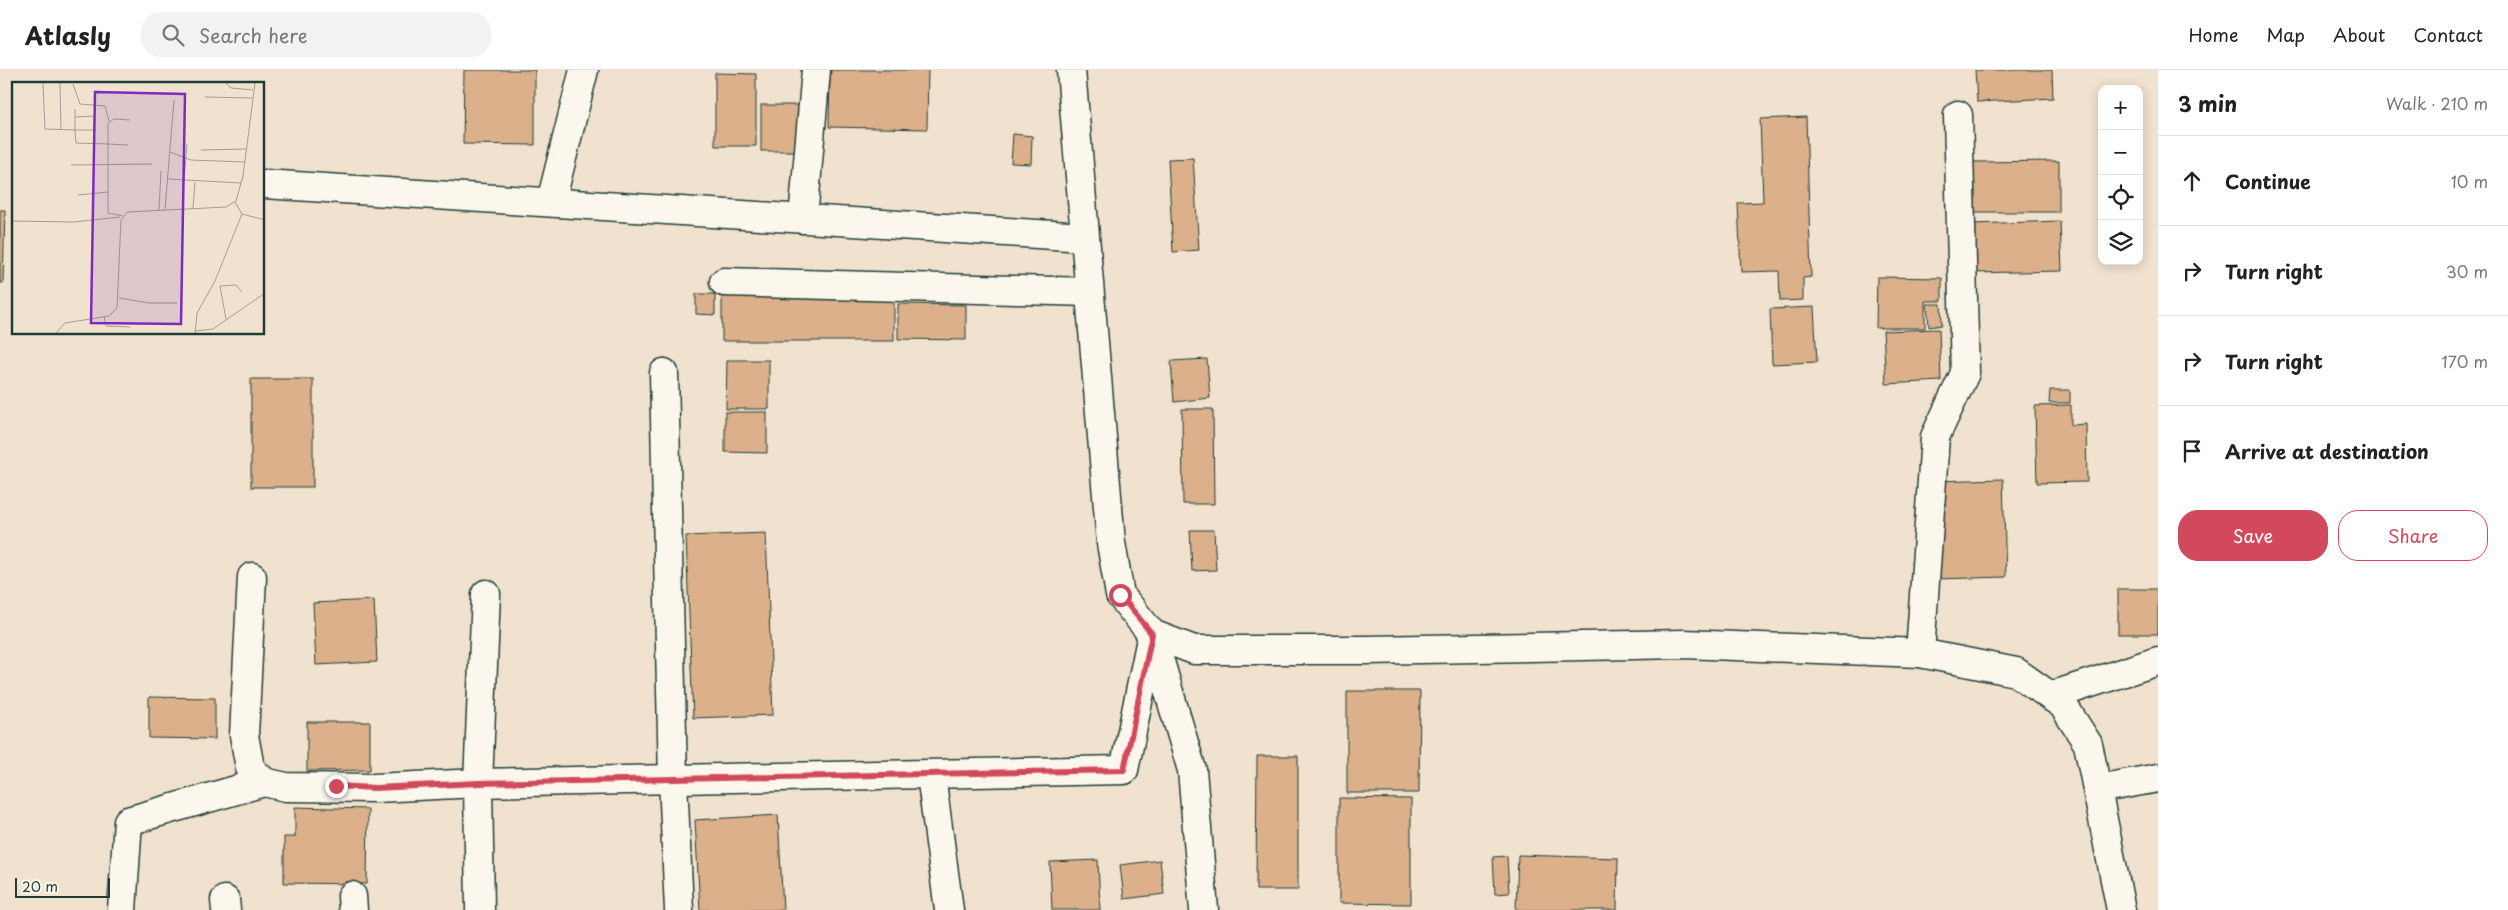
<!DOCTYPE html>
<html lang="en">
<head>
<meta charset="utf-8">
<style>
	:root { --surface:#fff; --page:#f2f2f2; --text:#222; --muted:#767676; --line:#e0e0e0; --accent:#d1495b }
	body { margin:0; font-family:"Playpen Sans",sans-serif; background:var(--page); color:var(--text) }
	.controls { position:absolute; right:15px; top:15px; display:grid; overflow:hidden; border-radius:10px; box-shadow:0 2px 12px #0003 }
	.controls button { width:45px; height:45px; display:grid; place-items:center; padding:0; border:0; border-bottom:1px solid var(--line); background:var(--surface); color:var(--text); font:25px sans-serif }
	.scale { position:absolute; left:15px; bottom:12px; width:95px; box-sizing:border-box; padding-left:5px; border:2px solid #1f3d34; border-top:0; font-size:14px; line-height:18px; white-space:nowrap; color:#1f3d34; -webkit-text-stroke:4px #fbf7ec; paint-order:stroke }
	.stop { position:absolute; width:15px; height:15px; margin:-11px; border:4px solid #d1495b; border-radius:50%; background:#fff }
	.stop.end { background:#d1495b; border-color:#fff; box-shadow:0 1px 5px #0008 }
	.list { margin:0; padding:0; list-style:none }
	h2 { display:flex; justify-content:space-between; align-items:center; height:65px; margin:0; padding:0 20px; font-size:21px }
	h2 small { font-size:16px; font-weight:400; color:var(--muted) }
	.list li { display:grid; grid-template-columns:32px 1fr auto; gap:15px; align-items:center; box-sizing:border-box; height:90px; padding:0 20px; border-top:1px solid var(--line) }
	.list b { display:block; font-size:19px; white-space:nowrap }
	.list em { font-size:16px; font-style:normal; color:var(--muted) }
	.actions { display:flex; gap:10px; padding:15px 20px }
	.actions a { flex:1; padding:11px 0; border:1px solid var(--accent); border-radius:20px; text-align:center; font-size:18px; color:var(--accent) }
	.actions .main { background:var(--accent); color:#fff }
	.icon { flex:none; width:28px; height:28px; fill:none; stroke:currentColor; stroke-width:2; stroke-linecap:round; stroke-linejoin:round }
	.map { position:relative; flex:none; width:2158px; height:840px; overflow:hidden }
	header { display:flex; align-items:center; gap:30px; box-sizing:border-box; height:70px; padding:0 25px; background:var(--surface); border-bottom:1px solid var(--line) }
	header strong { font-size:24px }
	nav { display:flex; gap:28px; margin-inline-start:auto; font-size:18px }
	.search { width:350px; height:45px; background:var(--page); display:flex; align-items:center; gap:12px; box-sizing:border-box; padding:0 18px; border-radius:20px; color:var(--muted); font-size:19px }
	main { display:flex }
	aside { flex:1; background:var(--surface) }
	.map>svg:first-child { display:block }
</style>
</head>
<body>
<header>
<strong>Atlasly</strong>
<div class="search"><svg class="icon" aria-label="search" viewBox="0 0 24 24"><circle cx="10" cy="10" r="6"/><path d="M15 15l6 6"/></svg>Search here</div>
<nav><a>Home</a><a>Map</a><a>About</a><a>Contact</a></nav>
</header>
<main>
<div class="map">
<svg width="2158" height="840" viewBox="0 0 2158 840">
	<rect width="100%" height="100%" fill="#f1e2cf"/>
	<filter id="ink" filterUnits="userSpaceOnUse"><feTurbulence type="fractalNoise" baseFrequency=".02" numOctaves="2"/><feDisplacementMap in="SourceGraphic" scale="10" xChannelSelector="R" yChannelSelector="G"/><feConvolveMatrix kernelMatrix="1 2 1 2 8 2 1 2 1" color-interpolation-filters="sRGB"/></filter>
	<g filter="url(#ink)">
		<g fill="#dbb08b" stroke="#1f3d34">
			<path d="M464 0H535V75L463 74Z"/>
			<path d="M830 0H928L927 59 829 57Z"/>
			<path d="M1975 0H2052L2053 28 1977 32Z"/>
			<path d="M715 3 756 4V76H715Z"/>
			<rect x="761" y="35" width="43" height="46"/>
			<path d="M1806 47 1811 207 1803 208V230L1780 231 1779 201 1741 202 1738 133 1763 132 1760 49Z"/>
			<path d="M1013 64 1032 66 1031 94 1011 93Z"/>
			<path d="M1193 88 1199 180 1173 182 1168 89Z"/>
			<path d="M2059 91V142H1972V92Z"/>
			<path d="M0 140H5L3 213H0Z"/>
			<path d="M2060 151 2062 201 1972 203 1971 154Z"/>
			<path d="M1877 207 1942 208V231H1925V258H1876Z"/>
			<rect x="722" y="221" width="172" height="50"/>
			<path d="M696 224H715V245L696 244Z"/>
			<path d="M898 234 966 235V270L898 269Z"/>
			<path d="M1927 234H1941L1942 255 1929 257Z"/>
			<path d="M1814 237 1817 292 1772 294 1770 239Z"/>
			<path d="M1939 259 1941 311 1886 314 1883 261Z"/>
			<path d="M1207 289 1210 328 1174 332 1171 291Z"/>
			<path d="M727 290H769V339H726Z"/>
			<rect x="251" y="309" width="62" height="108"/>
			<path d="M2050 320H2070V333H2049Z"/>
			<path d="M2071 335V355L2086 354 2087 412 2037 413 2035 336Z"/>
			<path d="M1182 339H1213L1214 434H1183Z"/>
			<path d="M725 342H767V383L725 382Z"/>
			<path d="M2003 409 2006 507 1937 509 1934 411Z"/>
			<path d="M1190 460H1214L1216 500 1192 501Z"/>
			<path d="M766 463 773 645 693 648 686 466Z"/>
			<rect x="2118" y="519" width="40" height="45"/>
			<path d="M374 530 377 592 316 595 313 533Z"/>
			<path d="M1347 621H1420L1419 723H1347Z"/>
			<path d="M149 627 215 628V669L149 668Z"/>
			<path d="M307 652H370V700L307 701Z"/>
			<path d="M1257 686H1298V820H1256Z"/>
			<path d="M1339 728 1411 729V834L1339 833Z"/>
			<path d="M295 737 368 739 367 814 284 813V767H295Z"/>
			<path d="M778 745 783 840H700L695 750Z"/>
			<path d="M1518 785 1618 788 1617 840H1516Z"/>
			<path d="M1507 786 1509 823 1495 824 1493 787Z"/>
			<path d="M1098 790 1100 840H1052L1050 792Z"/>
			<path d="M1160 790 1164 824 1124 829 1120 795Z"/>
		</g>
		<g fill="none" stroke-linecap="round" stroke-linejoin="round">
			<g stroke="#1f3d34" stroke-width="31">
				<g id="minor">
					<path d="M1071 0 1111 473 1120 525 1152 564 1194 580H1367L1684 574 1920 583 2016 602 2063 635 2088 674 2121 840"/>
					<path d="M264 114 1084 167"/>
					<path d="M551 132 584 0"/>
					<path d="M803 149 816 0"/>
					<path d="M724 212 1089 222"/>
					<path d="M664 303 673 710 679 840"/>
					<path d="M252 507 244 665 250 698 264 712 286 717 375 718 478 713 486 524"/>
					<path d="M1153 568 1192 700 1204 840"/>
					<path d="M1920 583 1935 367 1965 303 1958 45"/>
					<path d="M2051 626 2158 591"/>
					<path d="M931 705 949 840"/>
					<path d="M2097 719 2158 708"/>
					<path d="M352 826 353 840"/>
					<path d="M225 830 226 840"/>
					<path d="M122 840 128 751 264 712"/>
					<path d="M480 840 478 713 1124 700 1152 564"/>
				</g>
			</g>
			<use href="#minor" stroke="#fbf7ec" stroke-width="28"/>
		</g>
	</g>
	<g fill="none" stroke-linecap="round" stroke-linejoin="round" filter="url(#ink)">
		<path stroke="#d1495b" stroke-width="6" d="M336 716 375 718 478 713 1124 700 1152 564 1120 525"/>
	</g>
	<g transform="translate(12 12)">
		<rect width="252" height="252" fill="#f1e2cf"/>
		<path fill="none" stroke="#9da091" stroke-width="1" d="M31 1 33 47 63 48 64 61 96 62V131L111 134M48 1 49 48M214 1 219 6 241 8M61 2 68 22 93 24 97 39M193 15 240 16M63 27V48H84M63 35 84 34M116 63 96 62V41L102 37 118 38M189 68 234 67M158 70 179 78 233 80M59 83 140 82M156 97 229 101M172 99 175 62M66 113 96 110M223 120 230 132 253 138M181 126 183 100M153 127 162 18M147 128 149 89M0 139 62 140 108 135M208 204 214 237M208 204 224 203 230 210M107 216 137 221H165M92 234 94 244 118 245M183 249 201 247 253 211M43 252 53 241 97 234 105 226 109 138 115 130 214 125 224 119 231 94 243 1M183 252 185 231 203 199 230 132"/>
		<path fill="#7b2cbf" fill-opacity="0.15" stroke="#7b2cbf" stroke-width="2.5" d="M83 10 173 12 169 242 79 241Z"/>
		<rect width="252" height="252" fill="none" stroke="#1f3d34" stroke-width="2.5"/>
	</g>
</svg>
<div class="controls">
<button>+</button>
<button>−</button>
<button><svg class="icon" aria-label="locate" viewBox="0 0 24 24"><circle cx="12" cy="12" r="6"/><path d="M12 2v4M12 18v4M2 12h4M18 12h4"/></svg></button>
<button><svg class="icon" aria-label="layers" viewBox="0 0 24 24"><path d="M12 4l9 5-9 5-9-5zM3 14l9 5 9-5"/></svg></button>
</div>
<div class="scale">20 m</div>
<div class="stop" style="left:1120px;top:525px"></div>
<div class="stop end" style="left:336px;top:716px"></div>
</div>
<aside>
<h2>3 min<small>Walk · 210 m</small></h2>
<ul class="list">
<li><svg class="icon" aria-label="ahead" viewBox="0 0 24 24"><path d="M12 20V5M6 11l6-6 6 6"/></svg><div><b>Continue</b></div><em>10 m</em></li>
<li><svg class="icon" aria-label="right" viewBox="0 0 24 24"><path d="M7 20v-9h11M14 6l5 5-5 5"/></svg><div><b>Turn right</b></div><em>30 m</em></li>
<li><svg class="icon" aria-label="right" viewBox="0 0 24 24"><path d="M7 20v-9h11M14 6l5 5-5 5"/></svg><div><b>Turn right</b></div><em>170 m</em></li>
<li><svg class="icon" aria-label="arrive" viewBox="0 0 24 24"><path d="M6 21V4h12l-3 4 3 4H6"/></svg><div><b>Arrive at destination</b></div></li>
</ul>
<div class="actions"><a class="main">Save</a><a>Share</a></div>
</aside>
</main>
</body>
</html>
